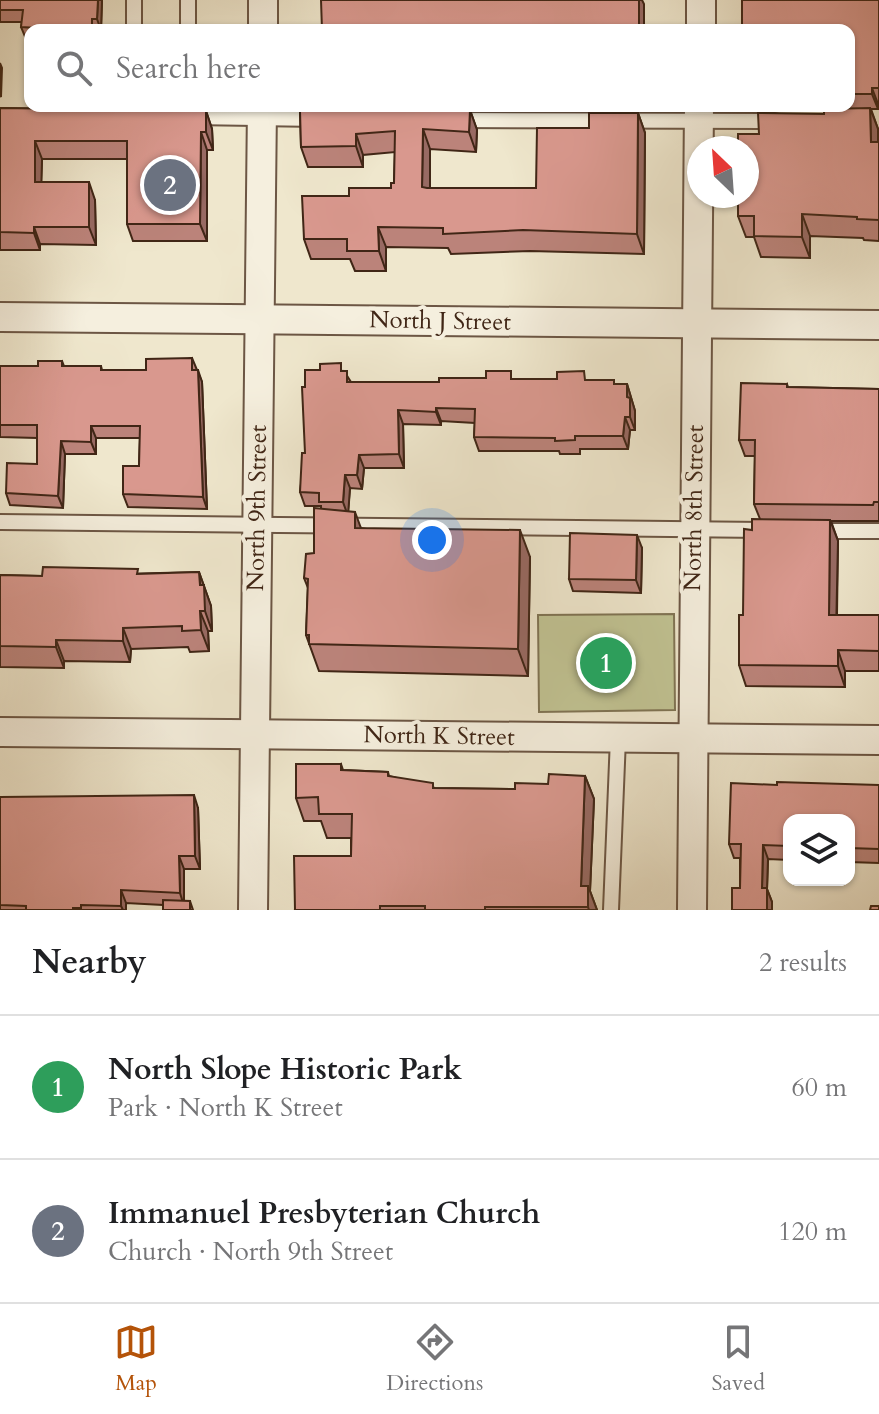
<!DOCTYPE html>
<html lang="en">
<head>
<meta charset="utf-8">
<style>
	:root { --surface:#fff; --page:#f6f6f6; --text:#202124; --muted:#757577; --line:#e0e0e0; --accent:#b45309 }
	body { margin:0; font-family:Cardo,serif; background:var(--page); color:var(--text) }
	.controls { position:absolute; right:24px; bottom:24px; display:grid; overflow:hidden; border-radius:16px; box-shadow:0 2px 6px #0004 }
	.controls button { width:72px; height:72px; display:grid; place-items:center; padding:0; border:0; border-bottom:2px solid var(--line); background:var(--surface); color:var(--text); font:40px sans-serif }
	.compass { position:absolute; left:687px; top:136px; width:72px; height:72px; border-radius:50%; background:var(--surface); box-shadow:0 2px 6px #0004; rotate:335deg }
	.you { position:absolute; left:432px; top:540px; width:28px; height:28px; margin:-20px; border:6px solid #fff; border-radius:50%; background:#1a73e8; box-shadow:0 0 0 12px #1a73e833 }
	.badge { display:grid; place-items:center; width:52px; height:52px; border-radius:50%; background:var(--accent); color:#fff; font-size:26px; font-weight:700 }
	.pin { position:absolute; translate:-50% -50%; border:4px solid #fff; box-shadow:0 2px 8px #0006 }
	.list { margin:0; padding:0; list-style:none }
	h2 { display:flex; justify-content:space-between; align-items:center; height:104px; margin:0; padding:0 32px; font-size:34px }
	h2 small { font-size:26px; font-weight:400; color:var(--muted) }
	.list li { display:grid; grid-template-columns:52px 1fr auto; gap:24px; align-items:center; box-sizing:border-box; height:144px; padding:0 32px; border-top:2px solid var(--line) }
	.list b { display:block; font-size:30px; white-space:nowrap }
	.list p { margin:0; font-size:26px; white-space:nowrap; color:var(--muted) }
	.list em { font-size:26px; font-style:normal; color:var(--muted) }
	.icon { flex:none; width:44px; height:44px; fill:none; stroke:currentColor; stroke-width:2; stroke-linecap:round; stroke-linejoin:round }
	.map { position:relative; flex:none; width:879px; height:910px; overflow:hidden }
	.search { position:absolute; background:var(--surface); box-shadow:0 2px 6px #0004; left:24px; right:24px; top:24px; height:88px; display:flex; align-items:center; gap:20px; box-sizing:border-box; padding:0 28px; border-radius:16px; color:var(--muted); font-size:30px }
	.sheet { height:392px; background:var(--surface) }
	nav { display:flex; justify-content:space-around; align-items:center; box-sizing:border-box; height:112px; border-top:2px solid var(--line); background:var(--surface); font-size:22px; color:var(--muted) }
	nav a { display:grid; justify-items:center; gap:4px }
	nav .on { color:var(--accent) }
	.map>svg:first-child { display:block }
</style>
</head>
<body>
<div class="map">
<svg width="879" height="910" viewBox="0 0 879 910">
	<rect width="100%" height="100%" fill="#efe7cd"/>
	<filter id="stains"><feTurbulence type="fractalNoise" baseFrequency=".0025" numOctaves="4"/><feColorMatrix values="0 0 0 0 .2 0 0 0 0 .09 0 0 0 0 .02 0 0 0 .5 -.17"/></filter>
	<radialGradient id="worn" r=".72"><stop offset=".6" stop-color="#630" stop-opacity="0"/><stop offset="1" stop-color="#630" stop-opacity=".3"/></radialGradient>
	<path fill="#c1c393" stroke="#807454" stroke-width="2" d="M674 614 675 710 539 712 538 615Z"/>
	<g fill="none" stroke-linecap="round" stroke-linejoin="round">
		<g stroke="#6c5644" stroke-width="18">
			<g id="lane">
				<path d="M134 30V0"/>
				<path d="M188 30V0"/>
				<path d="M191 117 319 119"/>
				<path d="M455 120 775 121"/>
				<path d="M0 522 764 530"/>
				<path d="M816 531H879"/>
				<path d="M611 910 618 738"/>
			</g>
		</g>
		<g stroke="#6c5644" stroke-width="32">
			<g id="street">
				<path d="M263 30V0"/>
				<path d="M701 30V0"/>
				<path d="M0 317 879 325"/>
				<path d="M0 732 879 740"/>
				<path d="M253 910 262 106"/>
				<path d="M692 910 699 106"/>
			</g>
		</g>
		<use href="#lane" stroke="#f5efde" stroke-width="14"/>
		<use href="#street" stroke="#f5efde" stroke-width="28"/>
	</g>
	<g fill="#bb837a" stroke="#402616" stroke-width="2">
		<path d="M0 0H102L101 30H30V39H26L21 27 22 22H0Z"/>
		<path d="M879 0V104H878V109H871L878 129 879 142V241L864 240 863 238 810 236V258L761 257 754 237H746L738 216 759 134 824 114 831 108 830 106H849V30Z"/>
		<path d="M41 106H97V107Z"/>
		<path d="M406 106H478V110H407Z"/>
		<path d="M0 108 206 111 212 129 213 150H207V241H133L127 224V159H42L41 182 95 200 96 245 40 244V250H0Z"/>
		<path d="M470 110 477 130 476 152 430 149V188H536L589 128 638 113 645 133 644 254 530 251 451 254 448 248 386 247V271H355L350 259H311L304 239 349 196 391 188 394 183 395 152 363 155V167H308L301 147 300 111Z"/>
		<path d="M192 358 202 382 207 509 128 507 123 494 139 466 140 438H96V454H65L63 508 10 505 6 493 37 464V438L0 437V366H38L62 361 64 366H101L102 370H146Z"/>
		<path d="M320 370 344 371 351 382H439L513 379 588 380 615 384H627L635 411V430H630L628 449H580V454H560L559 451H479L474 437 475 423 441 421V425L403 424 404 468H364L362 489 350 488 348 511 361 528 530 557 528 676 319 671 306 635 308 588 304 578 314 553 321 509V506H305L300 492 305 453V387Z"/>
		<path d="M787 384 788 387 879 389V521H831L838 541 837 615H879V671H845V687L746 686 739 665 752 530 760 519 754 504 755 456H745L739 440Z"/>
		<path d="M642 548 641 593 573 591 569 579Z"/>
		<path d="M199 572 211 606 212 631H208L209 651 190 652 188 647 131 649 130 662 64 661V668L0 667V575L42 576Z"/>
		<path d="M341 764 343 770 388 772 389 776 435 788 515 789 548 784 585 776 594 799 590 891 597 910H295L351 856V838H327L321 821H304L296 798Z"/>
		<path d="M777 785H879V863L849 862V820H789V860L768 859 767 889 772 902V910H732L740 888V858H734L729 844Z"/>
		<path d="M0 797 198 808 200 869H184V901H190L193 910H163V905L126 903V910H0Z"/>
	</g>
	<g fill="#986a63" stroke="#402616" stroke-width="2">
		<path d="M98 0H102L101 30 97 19Z"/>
		<path d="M639 0H642L644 4V30H639Z"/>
		<path d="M0 63 2 68 1 97 0 95Z"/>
		<path d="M872 88 878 104V109L872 94Z"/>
		<path d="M870 108 878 129V163L871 142Z"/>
		<path d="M470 110 477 130 476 152 469 132Z"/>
		<path d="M206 111 212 129 213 150 206 132Z"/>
		<path d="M638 113 645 133 644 254 637 234Z"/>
		<path d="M423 129 430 149V207L422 187Z"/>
		<path d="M201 132 207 150V241L200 224Z"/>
		<path d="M356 134 363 155V167L356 146Z"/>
		<path d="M35 141 42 159 41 199 35 182Z"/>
		<path d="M89 182 95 200 96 245 89 227Z"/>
		<path d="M802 214 810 236V258L802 237Z"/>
		<path d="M34 227 40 244V250L34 233Z"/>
		<path d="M378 227 386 247V271L379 251Z"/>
		<path d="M198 370 202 382 207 509 203 497Z"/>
		<path d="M627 384 635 411V430L630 417 627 397Z"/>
		<path d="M436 408 441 421V425L436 412Z"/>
		<path d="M398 410 403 424 404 468 399 454Z"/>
		<path d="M625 417 630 430 628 449 623 436Z"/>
		<path d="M91 426 96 438V454L91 442Z"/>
		<path d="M61 441 65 454 63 508 58 496Z"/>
		<path d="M359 455 364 468 362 489 357 475Z"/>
		<path d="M345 475 350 488 348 516 343 502Z"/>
		<path d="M355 512 365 539 355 528Z"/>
		<path d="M830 520 838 541 836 635 829 615Z"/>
		<path d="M520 530 530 557 528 676 518 649Z"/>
		<path d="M637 535 642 548 641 593 636 580Z"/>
		<path d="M199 572 211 606 212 631 205 611 200 585Z"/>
		<path d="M200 611 208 631 209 651 201 630Z"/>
		<path d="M123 628 131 649 130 662 123 641Z"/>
		<path d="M56 640 64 661V668L56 647Z"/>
		<path d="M838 650 845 671V687L838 666Z"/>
		<path d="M585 776 594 799 590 891 597 910H589L581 886Z"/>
		<path d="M194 795 198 808 200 869 195 856Z"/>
		<path d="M763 845 768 859 767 889 772 902V910H767L762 888Z"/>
		<path d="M179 856 184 869V906L180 893Z"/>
		<path d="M121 890 126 903V910H123L121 906Z"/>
	</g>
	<g fill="#d9988e" stroke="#402616" stroke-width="2">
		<path d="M0 0H98L97 19H92V30H37V28L21 27 23 10H0Z"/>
		<path d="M321 0H639V30H322Z"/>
		<path d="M742 0H879V88H872V94H849V30H742Z"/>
		<path d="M0 108 206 111V132H201L200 224H127V141H35V182H89V227H34V233L0 232Z"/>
		<path d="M870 108 871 142H879V220L857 219V217L802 214V237L754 236V216H738V196H747V148H738V134H759L758 113 824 114V109Z"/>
		<path d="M470 110 469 132 423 129 422 187 427 188H536L537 128H589V113H638L637 234 523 230 443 234V228L378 227 379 251H347V239H304L302 196H349V188H391V183H394L395 131 356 134V146L301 147 300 111Z"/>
		<path d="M192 358V370H198L203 497 123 494V466H139L140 426H91V442L61 441 58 496 6 493 7 463 37 464V425H0V366H38V361H62V366H101V370H146V359Z"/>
		<path d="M341 363V371H347V382H439V378H486V371H511V379H557V372L584 371 585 380H614V384H627V397L630 398V417H625L623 436H575V440L555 441V438L474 437 475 409 436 408V412L398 410 399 454 359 455 357 475H345L343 502H319V493L300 492 302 453H305L302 387H305V370H320V364Z"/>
		<path d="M741 383 787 384V387L879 389V502H874L873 505 754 504 755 440H739Z"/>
		<path d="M314 508 355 512V528L520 530 518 649 309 644V635H306L308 579 304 578 306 554 314 553Z"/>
		<path d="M752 519 830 520 829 615H879V651L838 650V666L739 665V615H743L744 529 752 530Z"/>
		<path d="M570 533 637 535 636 580 569 579Z"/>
		<path d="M43 567 138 569 137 574 199 572 200 585H204L205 611H200L201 630 182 631V626L123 628V641L56 640V647L0 646V575L42 576Z"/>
		<path d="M296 764H341V770L388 772V776L433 783V788L515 789V783L548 784 549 774 585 776 581 886H588V907H485V910H425V906H380V910H295L294 856H351L352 814H319L318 797 296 798Z"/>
		<path d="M777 782 879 785V849L849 848V820H789V846L763 845 762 888H767V910H732V888H740L741 844H729L731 783 777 785Z"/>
		<path d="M194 795 195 856H179L180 893 121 890V906L81 905V908H73V910H26V906L0 905V797Z"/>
		<path d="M163 900 190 901V910H163Z"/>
		<path d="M871 906H879V910H870Z"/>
	</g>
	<g text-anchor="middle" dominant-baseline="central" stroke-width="8" stroke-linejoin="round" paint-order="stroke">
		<g font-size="24" fill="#402616" stroke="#f5efde">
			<text transform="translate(440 321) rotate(1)">North J Street</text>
			<text transform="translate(257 508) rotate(-89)">North 9th Street</text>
			<text transform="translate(694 508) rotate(-89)">North 8th Street</text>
			<text transform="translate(439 736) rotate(1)">North K Street</text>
		</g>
	</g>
	<rect width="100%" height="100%" filter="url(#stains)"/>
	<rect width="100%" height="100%" fill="url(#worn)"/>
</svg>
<div class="controls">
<button><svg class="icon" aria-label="layers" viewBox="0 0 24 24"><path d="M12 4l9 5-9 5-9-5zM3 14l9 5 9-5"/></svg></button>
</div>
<svg class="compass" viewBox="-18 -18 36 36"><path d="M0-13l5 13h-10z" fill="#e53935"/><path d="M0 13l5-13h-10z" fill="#757577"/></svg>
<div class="you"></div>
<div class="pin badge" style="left:606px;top:663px;background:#2e9e5b">1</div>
<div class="pin badge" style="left:170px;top:185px;background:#6b7280">2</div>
<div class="search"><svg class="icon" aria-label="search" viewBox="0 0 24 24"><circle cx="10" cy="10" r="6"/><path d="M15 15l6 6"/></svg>Search here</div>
</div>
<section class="sheet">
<h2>Nearby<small>2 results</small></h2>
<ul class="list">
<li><span class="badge" style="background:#2e9e5b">1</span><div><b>North Slope Historic Park</b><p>Park · North K Street</p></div><em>60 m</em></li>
<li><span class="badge" style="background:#6b7280">2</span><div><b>Immanuel Presbyterian Church</b><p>Church · North 9th Street</p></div><em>120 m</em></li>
</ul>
</section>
<nav>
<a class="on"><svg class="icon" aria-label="map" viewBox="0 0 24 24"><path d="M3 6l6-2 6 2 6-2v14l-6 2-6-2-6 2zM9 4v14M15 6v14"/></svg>Map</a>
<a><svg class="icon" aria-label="directions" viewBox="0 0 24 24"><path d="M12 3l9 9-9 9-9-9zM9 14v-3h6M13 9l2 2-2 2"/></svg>Directions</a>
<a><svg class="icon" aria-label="saved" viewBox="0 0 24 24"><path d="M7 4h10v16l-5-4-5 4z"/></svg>Saved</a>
</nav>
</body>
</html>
